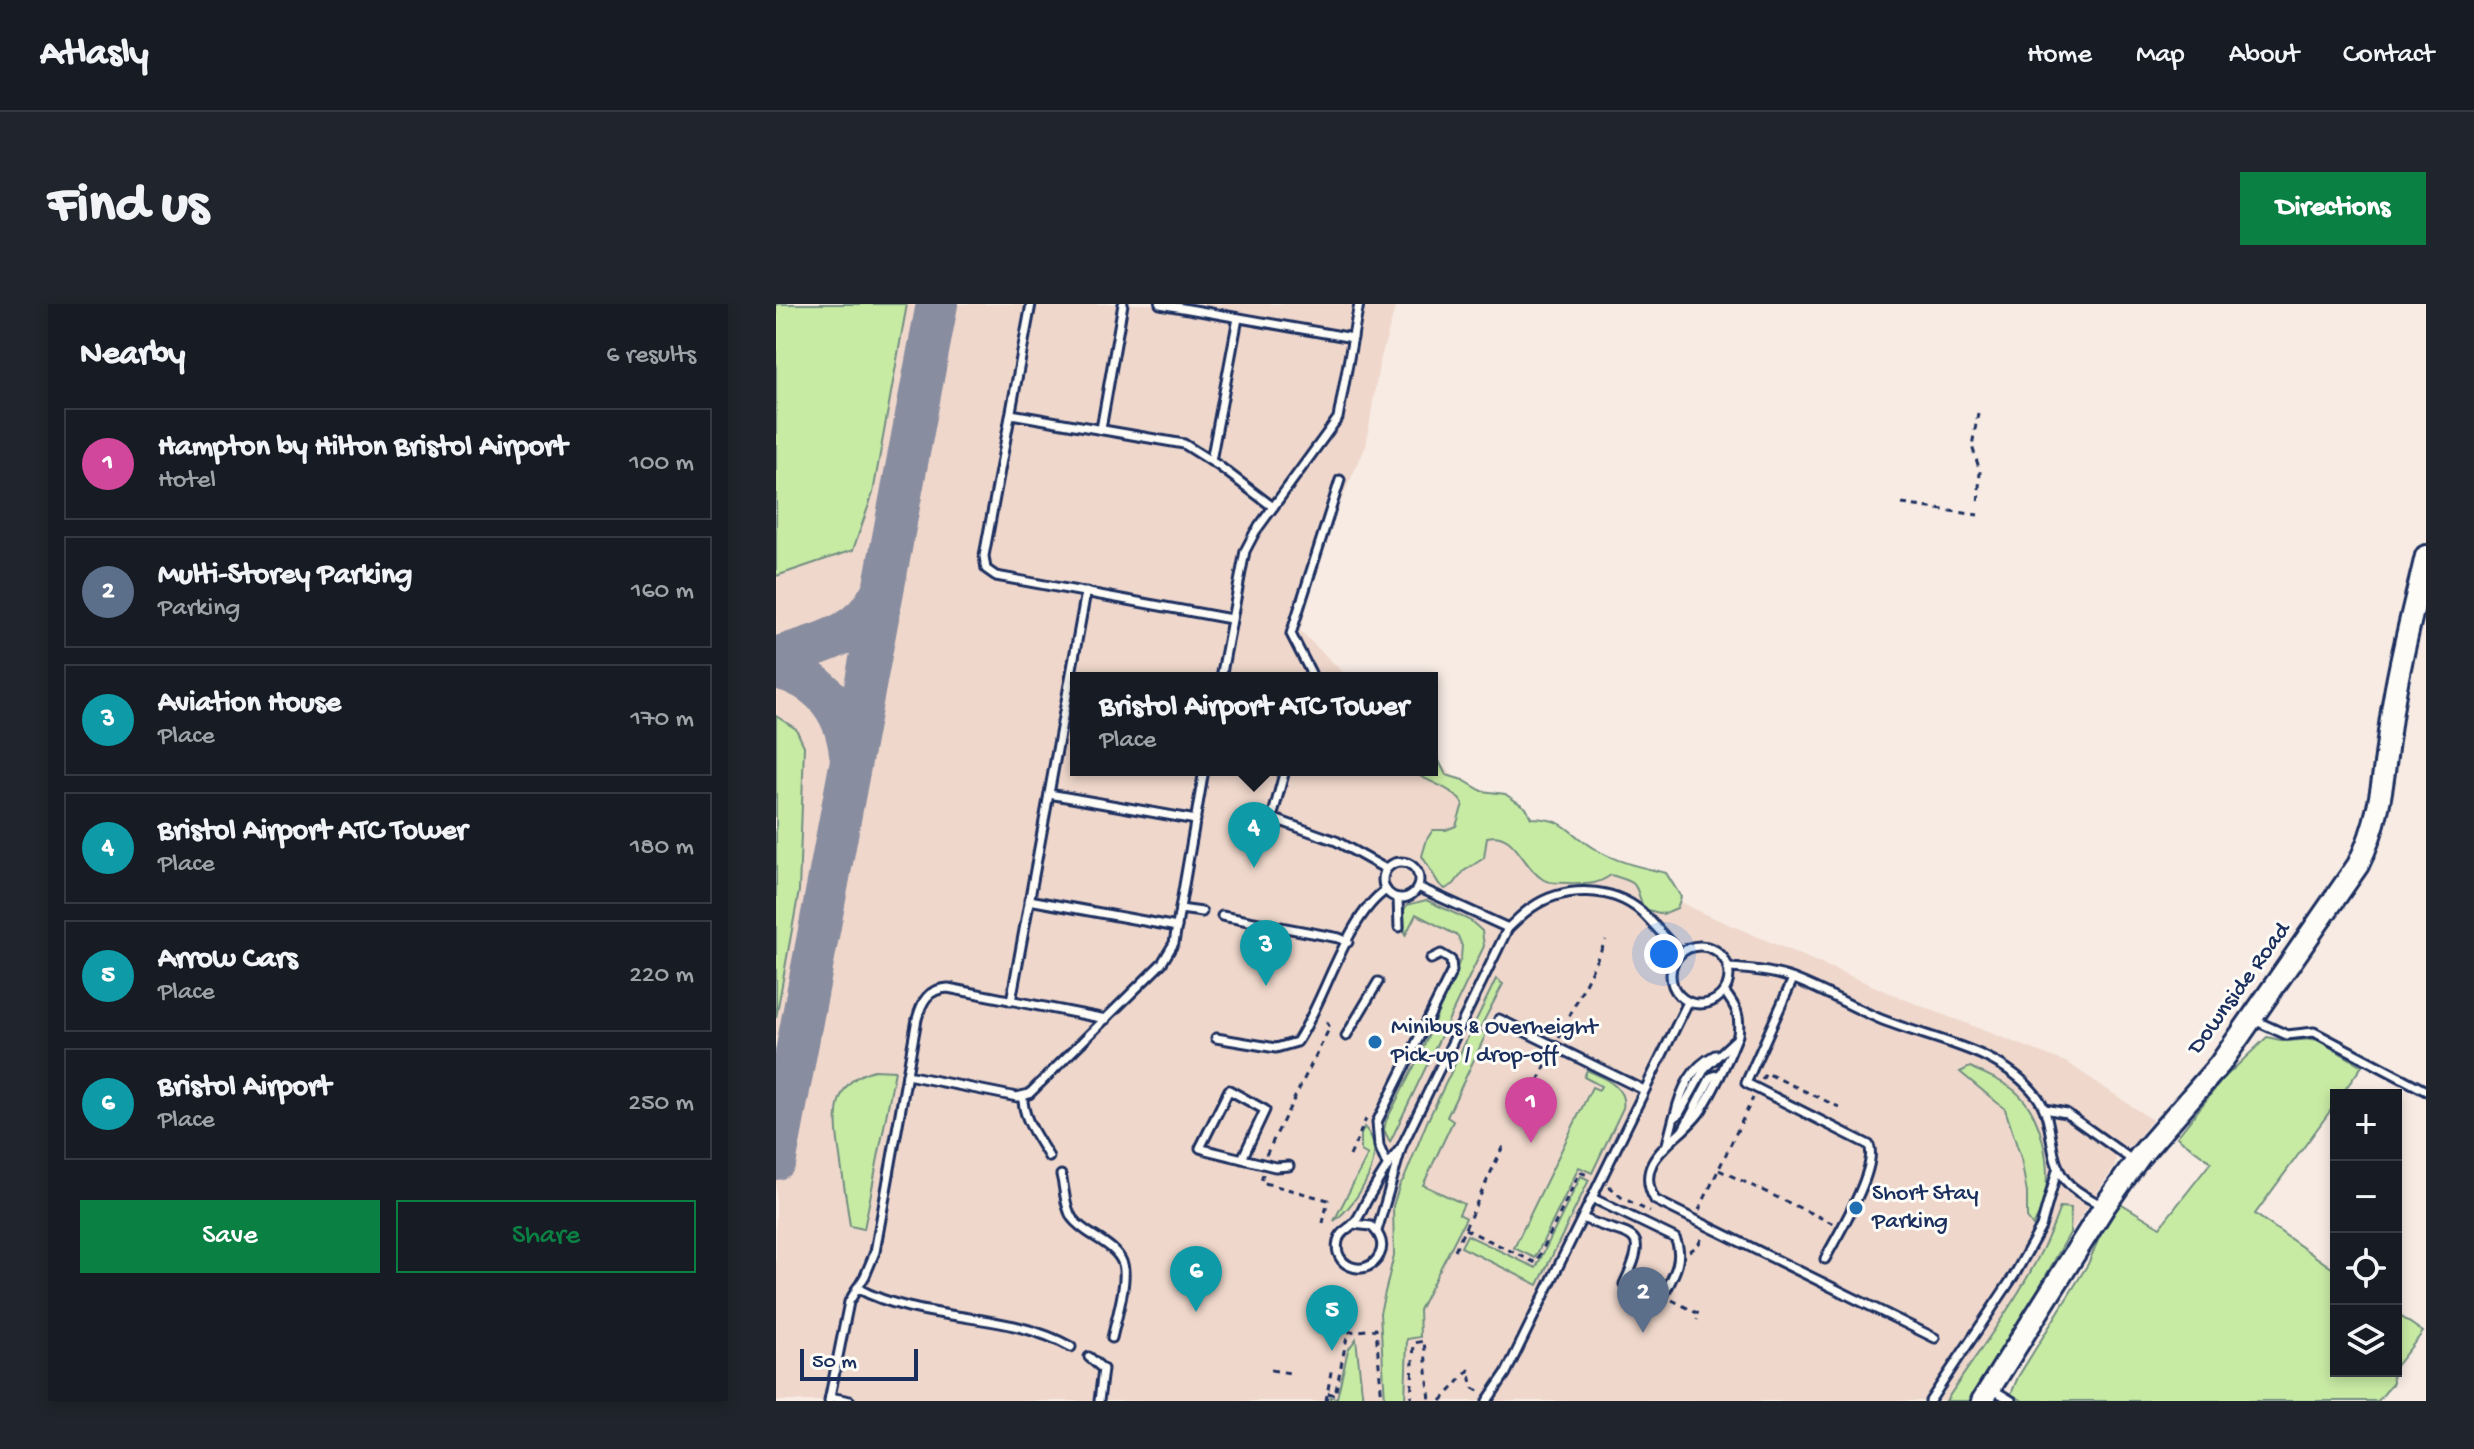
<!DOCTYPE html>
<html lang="en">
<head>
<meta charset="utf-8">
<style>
	:root { --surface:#171b24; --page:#20242c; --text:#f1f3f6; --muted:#9ea1a6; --line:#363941; --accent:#0b8043 }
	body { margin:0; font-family:"Gochi Hand",sans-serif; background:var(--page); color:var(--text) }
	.controls { position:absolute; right:24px; bottom:24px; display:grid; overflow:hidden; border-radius:0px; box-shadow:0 4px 12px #0003 }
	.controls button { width:72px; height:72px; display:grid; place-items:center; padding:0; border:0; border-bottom:2px solid var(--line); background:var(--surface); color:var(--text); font:40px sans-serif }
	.scale { position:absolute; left:24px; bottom:20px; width:118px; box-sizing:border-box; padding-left:8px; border:4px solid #1b2f5e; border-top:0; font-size:22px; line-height:28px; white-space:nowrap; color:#1b2f5e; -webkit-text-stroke:6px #fdfcf7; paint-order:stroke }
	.you { position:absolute; left:888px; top:650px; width:28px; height:28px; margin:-20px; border:6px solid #fff; border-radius:50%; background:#1a73e8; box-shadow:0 0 0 12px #1a73e833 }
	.badge { display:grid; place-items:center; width:52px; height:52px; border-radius:50%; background:var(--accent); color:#fff; font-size:26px; font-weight:700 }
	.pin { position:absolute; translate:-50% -66px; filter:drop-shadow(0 2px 4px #0008) }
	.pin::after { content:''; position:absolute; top:42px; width:28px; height:24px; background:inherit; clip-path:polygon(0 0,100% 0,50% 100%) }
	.popup { position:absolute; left:294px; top:368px; width:368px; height:104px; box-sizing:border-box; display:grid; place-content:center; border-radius:0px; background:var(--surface); filter:drop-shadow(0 2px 6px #0005); font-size:26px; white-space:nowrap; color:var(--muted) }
	.popup b { font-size:30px; color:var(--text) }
	.popup::after { content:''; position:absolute; left:50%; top:100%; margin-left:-16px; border:16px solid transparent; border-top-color:var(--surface) }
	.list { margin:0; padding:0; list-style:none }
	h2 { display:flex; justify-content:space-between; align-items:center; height:104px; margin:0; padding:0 32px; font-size:34px }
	h2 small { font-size:26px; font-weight:400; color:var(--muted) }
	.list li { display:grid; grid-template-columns:52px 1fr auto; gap:24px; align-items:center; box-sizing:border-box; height:112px; margin:0 16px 16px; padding:0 16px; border:2px solid var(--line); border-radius:0px }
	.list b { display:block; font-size:30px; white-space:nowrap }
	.list p { margin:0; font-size:26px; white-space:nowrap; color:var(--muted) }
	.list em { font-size:26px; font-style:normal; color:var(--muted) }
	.actions { display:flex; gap:16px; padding:24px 32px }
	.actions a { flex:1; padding:18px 0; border:2px solid var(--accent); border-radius:0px; text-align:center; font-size:28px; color:var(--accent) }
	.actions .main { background:var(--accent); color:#fff }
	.icon { flex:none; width:44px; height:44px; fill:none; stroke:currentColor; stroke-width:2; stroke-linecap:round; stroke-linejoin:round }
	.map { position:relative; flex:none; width:1650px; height:1097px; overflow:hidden; border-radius:0px }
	header { display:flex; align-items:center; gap:48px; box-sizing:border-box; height:112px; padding:0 40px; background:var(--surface); border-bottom:2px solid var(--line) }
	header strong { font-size:38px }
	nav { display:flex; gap:44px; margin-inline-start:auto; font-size:28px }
	.intro { display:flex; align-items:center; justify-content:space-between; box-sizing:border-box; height:192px; padding:0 48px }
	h1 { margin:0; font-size:56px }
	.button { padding:20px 36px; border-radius:0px; background:var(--accent); color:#fff; font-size:28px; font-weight:700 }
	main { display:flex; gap:48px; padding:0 48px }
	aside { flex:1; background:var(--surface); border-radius:0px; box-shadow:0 4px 12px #0003 }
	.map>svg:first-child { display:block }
</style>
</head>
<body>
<header>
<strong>Atlasly</strong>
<nav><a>Home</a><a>Map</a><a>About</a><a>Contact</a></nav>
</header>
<div class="intro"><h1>Find us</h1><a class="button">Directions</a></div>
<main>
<aside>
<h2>Nearby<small>6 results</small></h2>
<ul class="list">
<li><span class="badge" style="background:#d1479c">1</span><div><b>Hampton by Hilton Bristol Airport</b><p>Hotel</p></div><em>100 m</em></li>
<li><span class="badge" style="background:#5c6f8a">2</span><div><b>Multi-Storey Parking</b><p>Parking</p></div><em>160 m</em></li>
<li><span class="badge" style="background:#0f9aa8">3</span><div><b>Aviation House</b><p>Place</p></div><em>170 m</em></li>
<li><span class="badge" style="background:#0f9aa8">4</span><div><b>Bristol Airport ATC Tower</b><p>Place</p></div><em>180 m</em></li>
<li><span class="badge" style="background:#0f9aa8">5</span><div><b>Arrow Cars</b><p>Place</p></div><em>220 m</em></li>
<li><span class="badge" style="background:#0f9aa8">6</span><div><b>Bristol Airport</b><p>Place</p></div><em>250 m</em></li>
</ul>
<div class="actions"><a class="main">Save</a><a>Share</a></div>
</aside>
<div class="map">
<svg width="1650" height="1097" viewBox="0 0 1650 1097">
	<rect width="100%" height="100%" fill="#f7ebe3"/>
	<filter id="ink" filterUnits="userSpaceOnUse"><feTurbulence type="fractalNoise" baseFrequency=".0125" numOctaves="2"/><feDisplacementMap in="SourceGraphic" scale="16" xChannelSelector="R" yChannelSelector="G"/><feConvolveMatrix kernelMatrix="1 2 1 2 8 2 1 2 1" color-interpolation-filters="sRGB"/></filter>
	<g filter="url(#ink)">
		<path fill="#efd7cb" d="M0 0H620L603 61 590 142 554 220 524 327 573 374H300V466H656V452L705 498 926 609 1140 700 1292 759 1376 816 1356 842 1346 843 1340 851 1339 862 1294 929 1225 1051 1195 1097H0Z"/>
		<g fill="#c8eba4" stroke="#728d81" stroke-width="2">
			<path d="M0 0H131L97 189 77 246 0 272Z"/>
			<path d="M0 412 20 425 28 442 23 587 0 714Z"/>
			<path d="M656 443 670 471 687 476 706 487 729 490 750 504 755 514C792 515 789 527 817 544 840 558 864 563 890 569L905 593 901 604 887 610 868 605C857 579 866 580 835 571 821 581 810 581 793 579 785 578 775 580 768 576 746 564 740 526 711 533L708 554 688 567 678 580 669 585 663 580 646 552 651 535 657 526H670L680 522 687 500C675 482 652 479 634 466H656Z"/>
			<path d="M650 596 695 617 706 627 708 642 614 838 608 826 610 817 644 751 685 654 686 642 682 632 640 610 629 632 628 606 631 601Z"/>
			<path d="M720 675 727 680 703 726 710 730 671 813 677 817 647 881 688 900 683 910 690 914 643 1006 644 1033 631 1035 629 1097H609L604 1009 618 951 617 902 624 880 628 875 651 818Z"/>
			<path d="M1491 733 1509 737 1540 735 1586 762 1565 791H1560V799L1479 910 1560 967V1067H1616L1617 1079 1602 1097H1247L1235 1090 1242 1073 1312 960 1339 896 1384 923 1435 858 1401 833 1447 775Z"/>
			<path d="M1194 763C1208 770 1227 777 1239 787 1266 810 1275 859 1269 893 1268 903 1261 913 1257 922L1251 914V889L1245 854 1229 805 1184 768Z"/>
			<path d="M98 766 119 767 88 925 74 922C71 901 68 880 65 860 60 821 50 779 98 766Z"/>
			<path d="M811 766C827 774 851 782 847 804L816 869 803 863 759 954 738 944 816 783 823 786 825 782 808 773Z"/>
			<path d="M588 823C615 849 581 900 558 917L592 851 585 847V830Z"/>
			<path d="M805 872 813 876 762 981 685 943 691 931 760 964Z"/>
			<path d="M1284 903 1295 904 1294 929 1225 1051 1195 1097H1170C1210 1035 1260 974 1284 903Z"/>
			<path d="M1620 1009 1647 1028 1620 1062Z"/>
			<path d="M580 1035 587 1097H554V1093L561 1094 572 1046Z"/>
		</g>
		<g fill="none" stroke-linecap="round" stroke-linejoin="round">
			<g stroke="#898da0" stroke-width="42">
				<path d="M0 354C41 340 84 333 104 291"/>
				<path d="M0 364C44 374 69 405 74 449"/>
				<path d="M0 855 161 0"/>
			</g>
			<g stroke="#1b2f5e" stroke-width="13">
				<g id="lane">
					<path d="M255 0 208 252 210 265 220 272 455 315"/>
					<path d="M384 0 577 34"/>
					<path d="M235 110 408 140 443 162 497 203"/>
					<path d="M325 125 347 0"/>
					<path d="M435 157 462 14"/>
					<path d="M445 374 469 247 479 228 562 114 583 0"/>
					<path d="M533 374 535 369 515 330 564 176"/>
					<path d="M509 466 496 514 560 537 610 565"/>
					<path d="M273 490 420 516"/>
					<circle cx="625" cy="576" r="18"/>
					<path d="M642 583 732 624"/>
					<path d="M622 594 623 623"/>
					<path d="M253 596 401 623"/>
					<path d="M404 605 426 608"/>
					<path d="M446 612 563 634 572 638"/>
					<circle cx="924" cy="671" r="29"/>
					<path d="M952 664C974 665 997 667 1018 675 1047 686 1074 702 1102 714 1154 736 1223 744 1260 791 1280 816 1270 853 1290 877 1299 888 1313 894 1325 901"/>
					<path d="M1017 675 970 779 1093 841C1103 864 1061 932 1049 955"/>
					<path d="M948 687C960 703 965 711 962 731 952 756 940 782 926 805 908 835 854 853 879 896L1159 1034"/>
					<path d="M235 697 310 288"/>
					<path d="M723 715 868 786"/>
					<path d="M1478 716 1511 731 1538 728 1650 787"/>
					<path d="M570 732 602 678"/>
					<path d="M440 734 500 744 521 738C549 696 570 613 610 586"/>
					<path d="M131 771 241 793 253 790 386 659 398 639 428 466"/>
					<path d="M247 792C246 814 262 834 273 853"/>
					<path d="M1269 805 1290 809 1359 858"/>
					<path d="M899 811C905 786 915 763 939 751"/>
					<path d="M907 826 935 773 944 770"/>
					<path d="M891 840 898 813 903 810 929 764 958 737"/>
					<path d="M466 855 489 806 453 786 424 844 430 846 499 863 513 862"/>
					<path d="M611 861 603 842 601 818 676 667 675 656 665 650 655 655"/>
					<path d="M285 871C289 885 288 901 296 914 309 932 339 938 347 960 352 977 340 1016 336 1034"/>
					<path d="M816 894 899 934C910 957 894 977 884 998"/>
					<path d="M807 914C852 936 877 919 848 980"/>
					<path d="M577 920 595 922C605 931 610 943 601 955 587 974 556 961 562 937 564 927 572 926 578 919 583 914 587 904 590 898 601 879 610 862 624 845"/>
					<path d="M601 927 626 842 732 624C740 617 747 609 755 604 788 581 836 582 866 608 879 621 891 636 904 649"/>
					<path d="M81 984C147 1020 230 1006 295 1043"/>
					<path d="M313 1053 327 1065 323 1097"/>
					<path d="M1216 1085 1236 1097"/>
					<path d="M54 1093 74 1097"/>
					<path d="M53 1097 73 998 89 972 99 948 141 715C146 697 152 685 172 684L330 715"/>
					<path d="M711 1097 730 1069 912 698"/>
					<path d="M1154 1097 1239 970 1265 923 1282 863"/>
				</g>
			</g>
			<g stroke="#1b2f5e" stroke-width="26">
				<path id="secondary" d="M1206 1097 1328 903 1364 852 1444 760 1582 561C1610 504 1607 456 1618 395 1626 347 1639 299 1650 252"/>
			</g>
			<g stroke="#1b2f5e" stroke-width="3" stroke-dasharray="6 6" stroke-linecap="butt">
				<path d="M1202 109 1196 142 1204 167 1202 203"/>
				<path d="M1126 200 1202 211"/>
				<path d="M783 734 830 636"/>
				<path d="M986 776 990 769 1063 803"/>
				<path d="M762 777 774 752"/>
				<path d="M490 851 554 723 548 715"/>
				<path d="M574 852 590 815"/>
				<path d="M943 866 1058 920"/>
				<path d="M487 870 485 878 552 896 547 919"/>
				<path d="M833 882 845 893 874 908"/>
				<path d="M923 906 977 794"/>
				<path d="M689 925 760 959 804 868 814 872"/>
				<path d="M679 946 727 842"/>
				<path d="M913 947 921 943 926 934 923 931"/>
				<path d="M896 996 923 1010 921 1016"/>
				<path d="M495 1066 514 1069"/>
				<path d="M552 1089 559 1091 572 1028 600 1025 606 1097"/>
				<path d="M550 1097 556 1062"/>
				<path d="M635 1097 638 1039 648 1037 654 1097"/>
				<path d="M665 1097 693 1066 697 1084 704 1088"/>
			</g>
			<use href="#lane" stroke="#fdfcf7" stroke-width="7"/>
			<use href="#secondary" stroke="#fdfcf7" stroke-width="20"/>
		</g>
	</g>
	<g fill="#1f6fb2" stroke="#fdfcf7" stroke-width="3">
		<circle cx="599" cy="738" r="8"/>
		<circle cx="1080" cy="904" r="8"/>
	</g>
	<g text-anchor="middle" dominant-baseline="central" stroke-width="6" stroke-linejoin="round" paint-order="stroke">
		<g font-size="24" fill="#1b2f5e" stroke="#fdfcf7">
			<text transform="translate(1464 685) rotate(-54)">Downside Road</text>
		</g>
		<g font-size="24" fill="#1b2f5e" stroke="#fdfcf7" text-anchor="start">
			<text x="615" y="724">Minibus &amp; Overheight<tspan x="615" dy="28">Pick-up / drop-off</tspan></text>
			<text x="1096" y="890">Short Stay<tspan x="1096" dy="28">Parking</tspan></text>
		</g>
	</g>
</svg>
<div class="controls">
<button>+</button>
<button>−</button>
<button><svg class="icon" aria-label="locate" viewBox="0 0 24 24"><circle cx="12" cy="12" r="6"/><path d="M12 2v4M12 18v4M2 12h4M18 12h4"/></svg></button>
<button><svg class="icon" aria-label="layers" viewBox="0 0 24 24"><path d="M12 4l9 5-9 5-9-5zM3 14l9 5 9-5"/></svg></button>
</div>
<div class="scale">50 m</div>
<div class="you"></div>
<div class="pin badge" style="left:755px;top:839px;background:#d1479c">1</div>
<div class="pin badge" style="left:867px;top:1029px;background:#5c6f8a">2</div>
<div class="pin badge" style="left:490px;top:682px;background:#0f9aa8">3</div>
<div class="pin badge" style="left:478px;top:564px;background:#0f9aa8">4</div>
<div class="popup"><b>Bristol Airport ATC Tower</b>Place</div>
<div class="pin badge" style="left:556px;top:1047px;background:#0f9aa8">5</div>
<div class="pin badge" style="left:420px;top:1008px;background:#0f9aa8">6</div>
</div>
</main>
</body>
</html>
